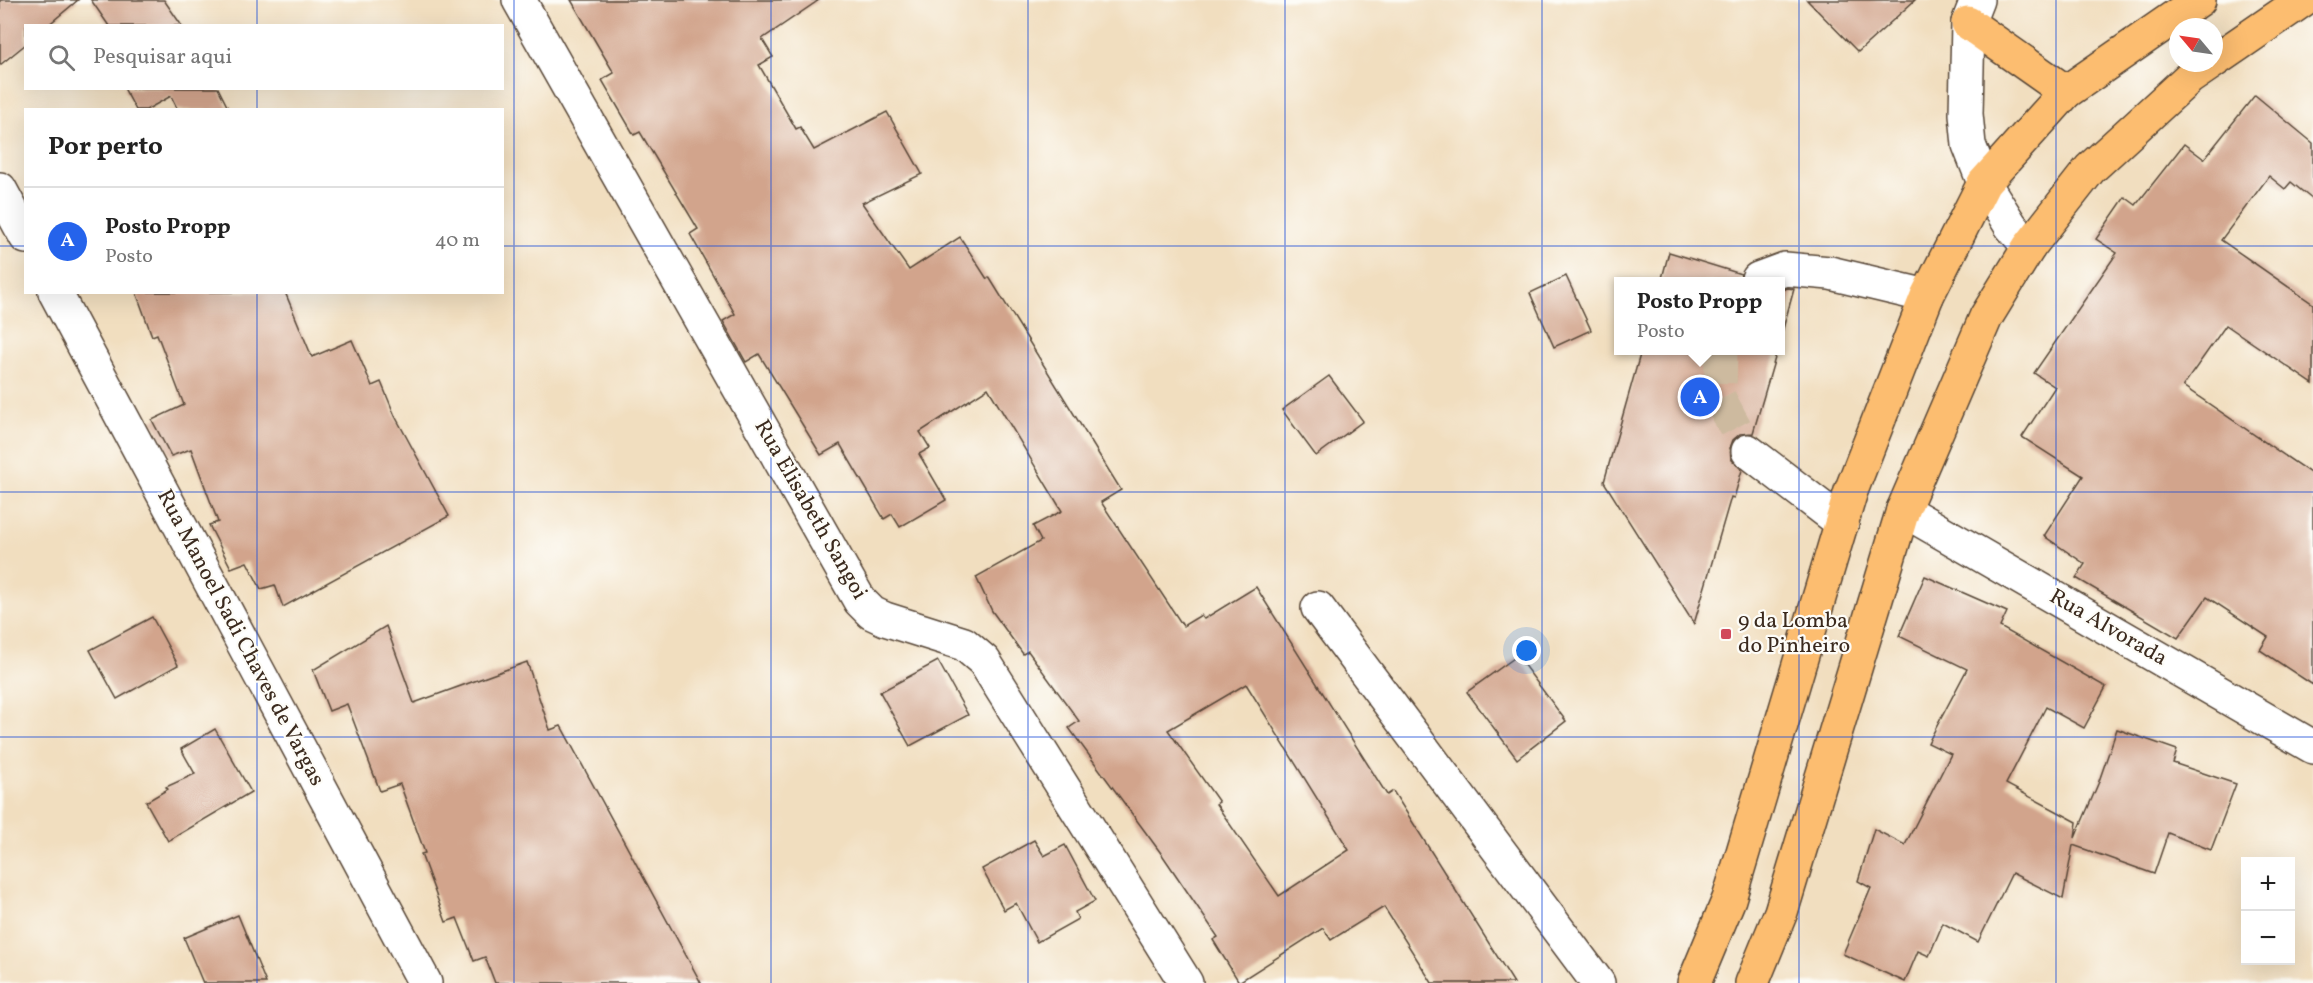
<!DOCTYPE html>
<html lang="pt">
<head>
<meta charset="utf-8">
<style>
	:root { --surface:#fff; --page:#f2f2f2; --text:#222; --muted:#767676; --line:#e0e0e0; --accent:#2563eb }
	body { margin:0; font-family:Vollkorn,serif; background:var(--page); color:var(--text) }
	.controls { position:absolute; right:18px; bottom:18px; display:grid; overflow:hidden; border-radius:0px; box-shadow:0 6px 24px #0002 }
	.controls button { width:54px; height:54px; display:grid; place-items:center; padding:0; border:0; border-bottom:2px solid var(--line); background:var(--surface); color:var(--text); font:30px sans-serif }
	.compass { position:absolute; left:2169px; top:18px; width:54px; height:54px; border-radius:50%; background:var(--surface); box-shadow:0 6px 24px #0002; rotate:299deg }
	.you { position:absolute; left:1527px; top:651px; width:21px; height:21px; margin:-15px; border:4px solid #fff; border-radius:50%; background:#1a73e8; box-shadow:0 0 0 9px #1a73e833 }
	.badge { display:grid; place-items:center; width:39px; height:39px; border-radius:50%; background:var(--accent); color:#fff; font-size:20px; font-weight:700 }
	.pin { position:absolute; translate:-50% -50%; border:3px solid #fff; box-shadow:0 2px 6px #0006 }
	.popup { position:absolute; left:1614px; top:277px; width:171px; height:78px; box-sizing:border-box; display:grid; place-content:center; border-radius:0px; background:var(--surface); filter:drop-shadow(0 2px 4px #0005); font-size:20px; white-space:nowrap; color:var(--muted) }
	.popup b { font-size:22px; color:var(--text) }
	.popup::after { content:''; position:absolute; left:50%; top:100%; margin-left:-12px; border:12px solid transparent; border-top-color:var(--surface) }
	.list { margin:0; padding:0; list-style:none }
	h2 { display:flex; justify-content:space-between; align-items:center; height:78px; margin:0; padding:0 24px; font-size:26px }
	h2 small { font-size:20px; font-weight:400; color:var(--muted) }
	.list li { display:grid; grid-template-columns:39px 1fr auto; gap:18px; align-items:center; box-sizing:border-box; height:108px; padding:0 24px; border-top:2px solid var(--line) }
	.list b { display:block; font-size:22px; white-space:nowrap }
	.list p { margin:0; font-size:20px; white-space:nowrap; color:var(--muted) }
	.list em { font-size:20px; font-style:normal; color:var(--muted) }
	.icon { flex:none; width:33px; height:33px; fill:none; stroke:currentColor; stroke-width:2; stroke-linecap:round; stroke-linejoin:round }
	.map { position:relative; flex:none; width:2313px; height:983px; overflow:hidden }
	.search { position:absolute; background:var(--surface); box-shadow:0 6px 24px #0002; left:24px; top:24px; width:480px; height:66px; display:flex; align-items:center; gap:15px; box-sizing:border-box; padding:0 21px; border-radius:0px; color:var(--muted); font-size:22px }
	.panel { position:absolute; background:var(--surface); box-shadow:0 6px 24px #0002; left:24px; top:108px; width:480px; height:186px; border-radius:0px }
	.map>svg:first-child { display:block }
</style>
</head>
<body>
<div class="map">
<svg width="2313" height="983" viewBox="0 0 2313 983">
	<rect width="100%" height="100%" fill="#fdfcf7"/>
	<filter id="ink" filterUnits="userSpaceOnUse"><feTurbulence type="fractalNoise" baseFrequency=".0167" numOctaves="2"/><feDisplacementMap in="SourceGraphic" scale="12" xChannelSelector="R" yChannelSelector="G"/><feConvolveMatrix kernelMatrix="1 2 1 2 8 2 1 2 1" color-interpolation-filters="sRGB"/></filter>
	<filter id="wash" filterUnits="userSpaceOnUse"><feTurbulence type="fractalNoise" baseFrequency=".008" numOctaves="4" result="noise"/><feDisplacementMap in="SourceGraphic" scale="24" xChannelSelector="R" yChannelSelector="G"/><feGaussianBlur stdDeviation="1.35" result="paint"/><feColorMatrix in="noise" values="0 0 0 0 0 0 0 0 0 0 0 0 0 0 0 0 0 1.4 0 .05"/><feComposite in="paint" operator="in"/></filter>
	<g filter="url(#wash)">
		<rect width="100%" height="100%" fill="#f1debf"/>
		<g id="blocks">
			<g fill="#d2a48c" fill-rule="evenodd">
				<path d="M0 0H78L47 26H26V44L0 65Z"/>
				<path d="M91 0H164L182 26H109Z"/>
				<path d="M571 0H819L762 39 773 57 759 65 796 129 800 127 814 150 887 112 922 174 862 203 909 270 960 237 987 279 989 277 1121 490 1101 502 1183 626 1201 615 1204 619 1256 587 1387 795 1393 791 1514 983H1432L1384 907 1331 940 1323 928 1239 982 1213 940 1218 937 1163 856 1069 728 1079 721 1028 651 1023 654 992 611 976 577 1041 541 1033 526 1062 511 988 388 920 432 930 448 919 454 946 500 900 527 892 514 884 519 840 444 821 455 759 354 746 362 723 321 735 314 690 234 698 229 640 132 634 135 602 80 614 73ZM1246 684 1349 850 1279 896 1216 804 1219 802 1168 730Z"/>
				<path d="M1807 0H1915L1858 52Z"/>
				<path d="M124 88H218L229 110H178L171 96 146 110H136Z"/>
				<path d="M2255 95 2313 143V200L2291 182 2285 189 2269 176 2221 240 2313 304V384L2226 325 2183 386 2313 475V685L2260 650 2268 637 2207 597 2178 638 2076 578 2085 564 2044 536 2083 476 2022 437 2055 387 2034 373 2117 253 2096 239 2125 197 2136 205 2184 144 2204 159Z"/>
				<path d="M1669 252 1741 274 1740 282H1661Z"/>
				<path d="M1566 276 1591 330 1554 347 1530 293Z"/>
				<path d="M1788 288 1794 289 1781 336V290Z"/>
				<path d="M136 292H285L312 357 352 340 372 386 381 382 395 416 449 516 283 607 275 585 261 589 247 562 231 568 209 525 218 522 191 449 171 456 152 420 184 405 157 334 152 336Z"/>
				<path d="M1641 351H1777L1753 433 1740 434 1733 440 1730 448 1731 459 1742 470 1734 498 1731 497 1694 624 1604 482Z"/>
				<path d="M1329 376 1363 421 1316 456 1282 410Z"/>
				<path d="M1925 576 2007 612 2000 627 2106 687 2084 728 2046 707 2006 784 2077 822 2075 838 2098 784 2117 729 2177 750 2173 763 2236 784 2211 850 2168 833 2154 874 2073 845 2063 899 2012 873 1978 942 1943 923 1929 956 1918 951 1905 982 1843 954 1871 888 1858 881 1874 829 1905 845 1951 754 1928 743 1967 669 1899 636Z"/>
				<path d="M152 617 178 665 117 699 90 650Z"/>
				<path d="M386 626 414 703 527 662 550 730 561 726 701 983H495L485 957 474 961 457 918 446 922 421 854 425 853 400 784 380 791 347 704 329 711 313 670Z"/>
				<path d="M1517 656 1566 721 1517 759 1467 692Z"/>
				<path d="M938 661 968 715 910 746 880 692Z"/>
				<path d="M215 729 251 792 168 841 146 802 168 789 166 787 195 774 181 749Z"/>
				<path d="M1034 840 1044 856 1065 845 1095 901 1075 912 1078 919 1037 942 1016 903 1004 910 982 869Z"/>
				<path d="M238 915 266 983H203L184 938Z"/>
			</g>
		</g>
	</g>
	<g filter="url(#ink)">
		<use href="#blocks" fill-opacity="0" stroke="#564536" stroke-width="1.5"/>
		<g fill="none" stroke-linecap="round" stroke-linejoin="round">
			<path stroke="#cdba9f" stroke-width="33" stroke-dasharray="33 16" stroke-linecap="butt" d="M1721 350 1720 399 1748 451"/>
			<g stroke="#564536" stroke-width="36">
				<g id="minor">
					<path d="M519 0 860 601 872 613 885 619 964 644 984 661 1186 983"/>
					<path d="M1977 0 1968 23 1966 114 1969 145 1984 183 2011 226 2029 247"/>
					<path d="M0 189 26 237"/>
					<path d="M1758 279 1785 269 1830 273 1927 296"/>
					<path d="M55 292 425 983"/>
					<path d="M1748 451 1842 523"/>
					<path d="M1903 510 2313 747"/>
					<path d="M1318 608 1598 983"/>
				</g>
			</g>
			<g stroke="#564536" stroke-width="36">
				<g id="major">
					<path d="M1968 23 2066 92"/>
					<path d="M2214 61 2303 0"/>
					<path d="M1694 983 1729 899 1851 491 1927 296 1984 183 2066 92 2199 0"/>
					<path d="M1752 983 1781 912 1903 510 1986 317 2029 247 2090 169 2189 78 2211 63"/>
				</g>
			</g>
			<use href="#minor" stroke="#fff" stroke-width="33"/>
			<use href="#major" stroke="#fcbd6f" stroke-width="33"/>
		</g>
	</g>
	<path fill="none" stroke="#1d4ed8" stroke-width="1.5" stroke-opacity="0.55" d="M257 0V26M514 0V983M771 0V983M1028 0V983M1285 0V983M1542 0V983M1799 0V983M2056 0V983M257 88V110M0 246H26M502 246H2313M257 292V983M0 492H2313M0 737H2313"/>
	<rect fill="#d1495b" stroke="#fdfcf7" stroke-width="2" x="1720" y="628" width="12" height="12" rx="3"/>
	<g text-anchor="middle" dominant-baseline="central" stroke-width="4.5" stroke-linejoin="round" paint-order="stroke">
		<g font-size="22" fill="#3b2a1e" stroke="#fdfcf7">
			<text transform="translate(810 510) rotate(60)">Rua Elisabeth Sangoi</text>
			<text transform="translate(2108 628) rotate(30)">Rua Alvorada</text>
			<text transform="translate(240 638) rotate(62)">Rua Manoel Sadi Chaves de Vargas</text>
		</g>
		<g font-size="22" fill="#3b2a1e" stroke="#fdfcf7" text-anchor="start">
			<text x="1738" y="621">9 da Lomba<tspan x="1738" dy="25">do Pinheiro</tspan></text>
		</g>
	</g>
</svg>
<div class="controls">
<button>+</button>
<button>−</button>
</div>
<svg class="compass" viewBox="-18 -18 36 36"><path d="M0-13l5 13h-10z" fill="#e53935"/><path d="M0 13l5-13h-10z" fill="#767676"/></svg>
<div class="you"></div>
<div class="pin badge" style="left:1700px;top:397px">A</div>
<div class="popup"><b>Posto Propp</b>Posto</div>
<div class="search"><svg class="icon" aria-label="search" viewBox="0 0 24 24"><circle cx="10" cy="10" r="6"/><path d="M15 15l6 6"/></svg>Pesquisar aqui</div>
<section class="panel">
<h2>Por perto<small></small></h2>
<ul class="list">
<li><span class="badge">A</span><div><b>Posto Propp</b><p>Posto</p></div><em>40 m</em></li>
</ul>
</section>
</div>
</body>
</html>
